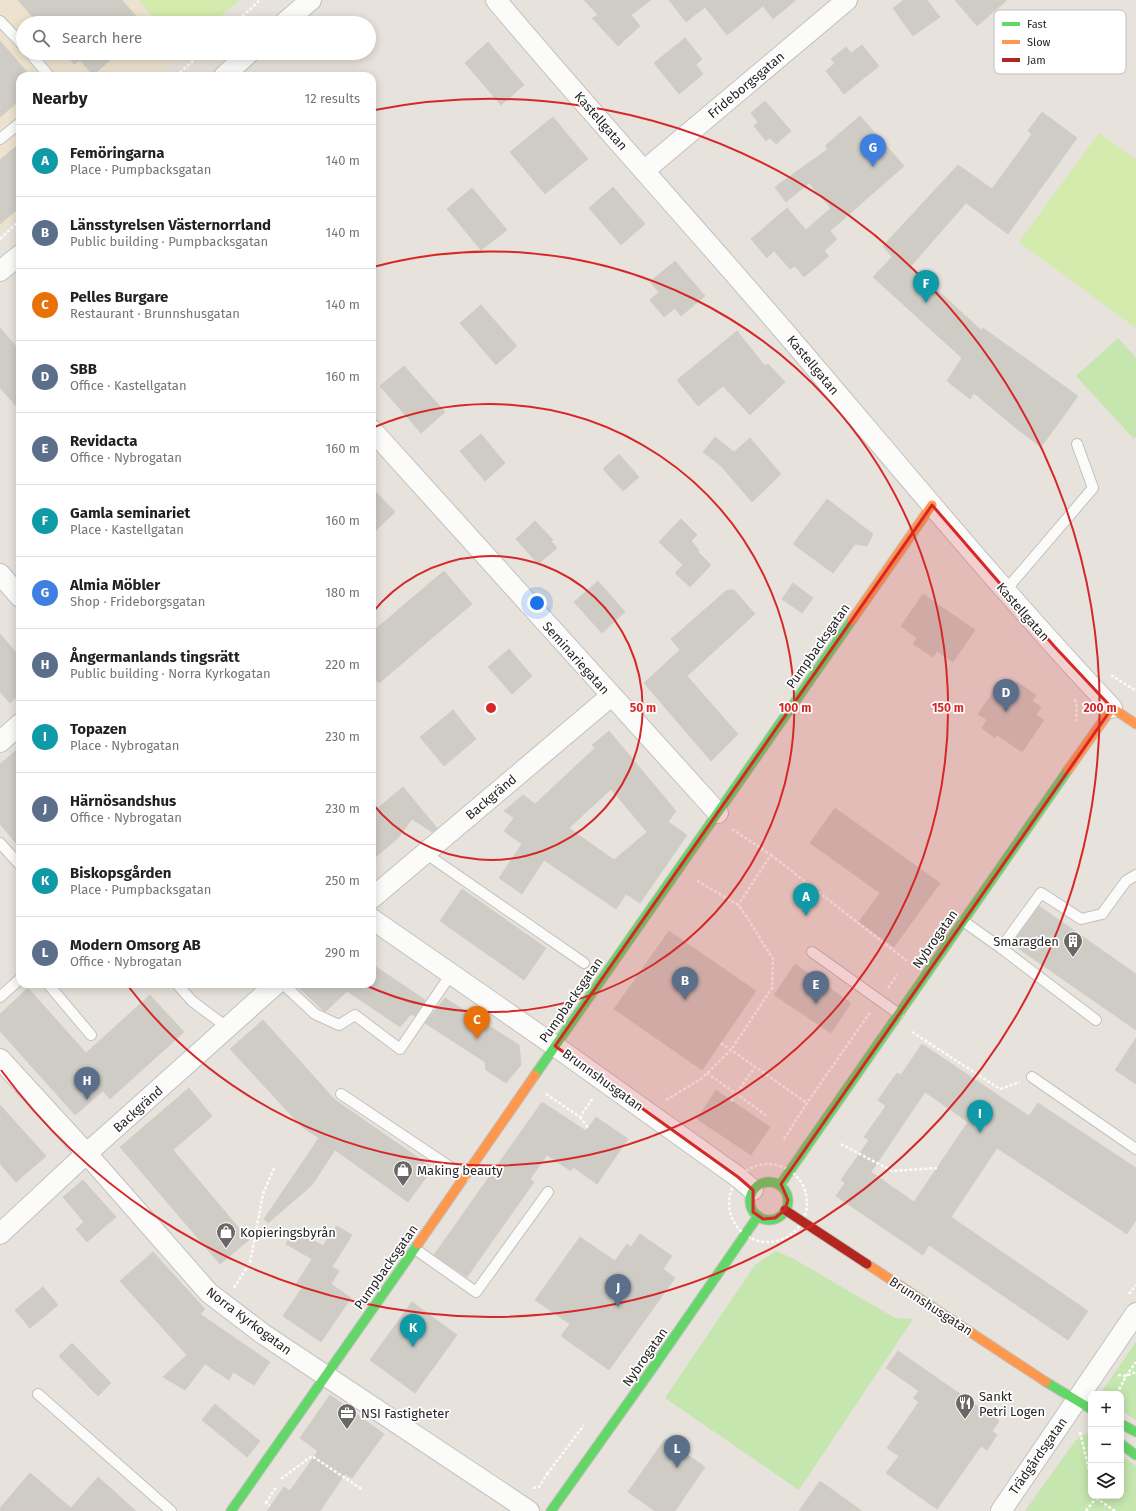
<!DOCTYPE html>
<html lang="en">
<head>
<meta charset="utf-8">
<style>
	:root { --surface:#fff; --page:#f2f2f2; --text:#202124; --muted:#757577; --line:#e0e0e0; --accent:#d93025 }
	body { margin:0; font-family:"Fira Sans",sans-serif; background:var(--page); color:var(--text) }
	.controls { position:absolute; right:12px; bottom:12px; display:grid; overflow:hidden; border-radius:8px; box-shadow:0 2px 10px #0003 }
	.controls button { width:36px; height:36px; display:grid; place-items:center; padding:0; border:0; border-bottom:1px solid var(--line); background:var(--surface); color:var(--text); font:20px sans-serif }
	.you { position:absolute; left:537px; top:603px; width:14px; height:14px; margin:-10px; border:3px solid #fff; border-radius:50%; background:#1a73e8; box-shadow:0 0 0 6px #1a73e833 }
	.badge { display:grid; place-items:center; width:26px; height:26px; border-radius:50%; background:var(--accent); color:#fff; font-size:13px; font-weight:700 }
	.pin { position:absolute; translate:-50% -33px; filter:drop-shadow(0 1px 2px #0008) }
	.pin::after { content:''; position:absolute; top:21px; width:14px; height:12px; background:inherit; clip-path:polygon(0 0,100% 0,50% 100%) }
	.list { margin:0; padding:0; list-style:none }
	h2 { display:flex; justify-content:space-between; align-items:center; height:52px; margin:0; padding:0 16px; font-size:17px }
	h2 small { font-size:13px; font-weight:400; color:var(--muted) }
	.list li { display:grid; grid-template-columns:26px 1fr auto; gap:12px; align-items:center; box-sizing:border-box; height:72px; padding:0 16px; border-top:1px solid var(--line) }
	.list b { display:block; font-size:15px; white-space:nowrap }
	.list p { margin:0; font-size:13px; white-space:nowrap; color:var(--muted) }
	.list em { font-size:13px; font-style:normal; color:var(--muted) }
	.icon { flex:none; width:22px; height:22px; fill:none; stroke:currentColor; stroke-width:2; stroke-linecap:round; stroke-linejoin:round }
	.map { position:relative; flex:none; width:1136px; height:1511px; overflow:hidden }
	.search { position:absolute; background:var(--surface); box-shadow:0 2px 10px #0003; left:16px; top:16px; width:360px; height:44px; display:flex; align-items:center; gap:10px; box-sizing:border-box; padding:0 14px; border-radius:22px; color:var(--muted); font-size:15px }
	.panel { position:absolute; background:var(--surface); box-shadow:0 2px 10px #0003; left:16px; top:72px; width:360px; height:916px; border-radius:12px }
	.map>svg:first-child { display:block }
</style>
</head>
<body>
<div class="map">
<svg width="1136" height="1511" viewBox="0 0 1136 1511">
	<rect width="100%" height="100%" fill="#e7e2db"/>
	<path fill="#ece2ce" d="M0 0H136L158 23H23V53H180L157 76H20V212L0 232Z"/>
	<g fill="#c5e6af">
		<path d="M1118 338 1136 358V437L1134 439 1076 376Z"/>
		<path d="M776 1251 792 1258 895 1318 913 1319 799 1490 665 1398 755 1265Z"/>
		<path d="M1136 1342V1420L1121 1410V1394H1100Z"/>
		<path d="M1089 1432 1091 1434V1496H1121V1455L1136 1466V1511H1025L1076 1440Z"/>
	</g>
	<g fill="#d3ebac">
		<path d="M138 0H239L213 23H159Z"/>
		<path d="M1099 133 1136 160V328L1019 242Z"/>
	</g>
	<g fill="#cfccc6" stroke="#d2cec7" fill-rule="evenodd">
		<path d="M18 0H122L142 23H38Z"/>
		<path d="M584 0H651L631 15 640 26 618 46 592 18 598 15Z"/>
		<path d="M669 0H796L773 19 763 6 727 35 705 7 686 22Z"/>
		<path d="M904 0H927L940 17 913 36 893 8Z"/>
		<path d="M955 0H1007L977 26Z"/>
		<path d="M685 38 702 59 696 65 703 74 679 94 654 63Z"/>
		<path d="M0 41 27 72 20 76V100L0 117Z"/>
		<path d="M488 42 524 85 501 105 465 63Z"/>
		<path d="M862 45 879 66 844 94 826 71 835 63 831 59 846 47 851 53Z"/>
		<path d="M65 53H118L93 75 80 60 74 64Z"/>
		<path d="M765 101 791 131 776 144 770 138 766 141 754 126 758 122 751 113Z"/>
		<path d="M1042 112 1077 138 1008 234 966 203 911 266 981 330 983 328 1078 396 1041 447 1017 429 974 393 970 399 947 381 962 358 873 277 892 257 883 246 958 165 992 189 1032 134 1028 131Z"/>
		<path d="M860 116 904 166 830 231 837 239 824 251 829 256 804 277 795 266 790 269 774 251 767 258 751 239 787 208 806 230 831 208 809 183 786 202 775 187 828 149 825 146Z"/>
		<path d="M553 117 588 159 545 194 510 152Z"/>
		<path d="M20 143V207L0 224V160Z"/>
		<path d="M613 187 645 224 621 245 589 208Z"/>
		<path d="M472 188 507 230 481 250 447 209Z"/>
		<path d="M675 261 705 296 681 316 675 308 664 317 650 300 659 292 650 282Z"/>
		<path d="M481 305 517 346 496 365 460 323Z"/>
		<path d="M0 328 20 351V410L0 388Z"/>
		<path d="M737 331 765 366 768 364 785 382 750 415 723 386 698 406 677 380Z"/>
		<path d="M404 366 445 412 421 433 380 386Z"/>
		<path d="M481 434 505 463 485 481 460 451Z"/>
		<path d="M715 437 734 452 750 438 781 474 752 502 721 466 703 452Z"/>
		<path d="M619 454 639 477 623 491 603 469Z"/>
		<path d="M372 488 395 512 372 534Z"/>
		<path d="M827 499 873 534 867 546 855 544 833 573 793 544Z"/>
		<path d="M681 519 697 535 691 541 699 550 698 552 711 565 690 587 675 573 683 565 659 542Z"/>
		<path d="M535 521 553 540 551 541 557 548 538 564 516 539Z"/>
		<path d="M444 571 472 604 379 683 372 675V632Z"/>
		<path d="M598 581 625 612 602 633 574 602Z"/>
		<path d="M793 583 813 598 802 613 782 599Z"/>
		<path d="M727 590H734L755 614 687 676 738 734 711 761 644 683 680 650 671 639Z"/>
		<path d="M923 594 975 630 953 662 937 651 933 657 913 644 917 638 901 626Z"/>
		<path d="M0 634 20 657V694L10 703 0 692Z"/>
		<path d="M509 649 532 676 512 694 488 667Z"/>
		<path d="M1017 682 1036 695 1032 701 1041 707 1036 715 1044 720 1022 752 997 735 995 738 982 728 987 720 978 714 994 691 1004 699Z"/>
		<path d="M453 710 476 739 444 766 420 737Z"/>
		<path d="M609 731 676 811 668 822 687 835 640 903 626 894 616 909 544 860 522 894 499 878 522 844 504 831 514 818 504 811 523 795 535 804 595 748 592 745ZM611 789 647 832 614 860 569 828Z"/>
		<path d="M20 747V848L0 824V764Z"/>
		<path d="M403 787 437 828 432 832 412 819 398 838 372 860V813Z"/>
		<path d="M835 808 940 883 894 947 859 922 880 893 810 843Z"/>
		<path d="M462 889 546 948 524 980 440 921Z"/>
		<path d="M1039 906 1136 974V1030L1012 944Z"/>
		<path d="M669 931 756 991 702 1070 614 1009Z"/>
		<path d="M372 964 425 1000 415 1016 411 1014 400 1027 347 991 325 1012 295 984H372Z"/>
		<path d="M795 964 851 1003 831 1033 774 995Z"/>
		<path d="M28 988 86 1053 150 995 184 1032 110 1099 103 1091 75 1115 0 1031V1014Z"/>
		<path d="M445 998 519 1045 521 1065 506 1083 486 1070 485 1062 425 1023Z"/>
		<path d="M263 1020 335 1100 433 1168 408 1202 335 1150 312 1185 268 1223 264 1219 319 1138 302 1127 230 1049Z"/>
		<path d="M1136 1038V1084L1115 1070Z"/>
		<path d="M922 1044 1029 1116 1038 1103 1136 1168V1220L1127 1234 997 1148 951 1217 1088 1311 1068 1340 929 1245 923 1255 836 1196 845 1183 841 1180 869 1140 864 1137 886 1106 878 1100 897 1073 901 1075ZM925 1092 968 1122 914 1202 871 1172Z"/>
		<path d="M189 1088 212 1116 173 1150 249 1240 220 1264 120 1147Z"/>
		<path d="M716 1090 770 1127 751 1155 697 1119Z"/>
		<path d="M542 1102 586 1131 596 1117 628 1139 597 1184 573 1167 571 1171 547 1155 530 1179 534 1182 467 1277 434 1255Z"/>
		<path d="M0 1105 46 1156 16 1182 0 1164Z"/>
		<path d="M83 1180 116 1217 87 1242 76 1229 84 1222 63 1197Z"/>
		<path d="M337 1226 352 1235 332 1267 339 1271 331 1284 351 1298 321 1342 283 1316 302 1288 296 1284 312 1259 286 1244 294 1229 323 1246Z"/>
		<path d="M640 1234 672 1256 663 1269 675 1278 609 1370 561 1336 570 1324 535 1300 580 1237 615 1261 627 1244 631 1247Z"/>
		<path d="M153 1252 205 1309 200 1314 270 1362 254 1385 233 1372 229 1380 205 1364 185 1390 163 1377 187 1355 120 1281Z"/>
		<path d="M43 1287 58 1305 30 1328 15 1310Z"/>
		<path d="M412 1302 457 1335 415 1393 370 1360Z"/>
		<path d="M72 1343 111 1383 98 1396 59 1356Z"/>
		<path d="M898 1351 999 1421 992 1431 997 1435 987 1450 981 1446 937 1509 886 1473 899 1456 887 1448 919 1402 913 1398 919 1391 886 1368Z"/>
		<path d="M330 1395 384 1434 352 1478 345 1474 320 1511H267L284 1487 290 1491 318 1451 300 1438Z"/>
		<path d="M215 1404 260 1441 247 1457 202 1420Z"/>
		<path d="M665 1439 705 1467 675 1511H655L628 1492Z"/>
		<path d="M30 1473 71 1508 98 1477 136 1511H0V1508Z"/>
		<path d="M820 1481 862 1511H799Z"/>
	</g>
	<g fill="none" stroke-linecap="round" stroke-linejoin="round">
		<g stroke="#c2c1c2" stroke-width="12">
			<g id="lane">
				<path d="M0 21 23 45"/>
				<path d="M30 53 49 76"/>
				<path d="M0 139 20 123"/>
				<path d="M1005 591 1093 488 1077 444"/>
				<path d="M0 843 20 865"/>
				<path d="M425 853 584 963"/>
				<path d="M963 921 1001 948 1041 893 1081 919 1102 914 1126 881 1136 875"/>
				<path d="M1001 948 1096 1020"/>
				<path d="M812 952 899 1014"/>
				<path d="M48 984 91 1035"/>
				<path d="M177 984 192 1001 228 1028"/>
				<path d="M283 984 315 1014 339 1025 355 1015 400 1049 451 974"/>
				<path d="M0 997 20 979"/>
				<path d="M1032 1077 1136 1149"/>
				<path d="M341 1094 465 1177"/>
				<path d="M415 1249 476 1292 548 1192"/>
				<path d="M38 1394 171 1511"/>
			</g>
		</g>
		<g stroke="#c2c1c2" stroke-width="22">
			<g id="street">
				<path d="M496 0C590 112 689 220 784 331 893 458 998 587 1112 708"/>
				<path d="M284 23 311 0"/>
				<path d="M224 76 249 53"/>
				<path d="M645 170 847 0"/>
				<path d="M0 271 20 255"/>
				<path d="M372 430 718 813"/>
				<path d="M0 574 20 597"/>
				<path d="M0 742 20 724"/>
				<path d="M372 898 611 696"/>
				<path d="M372 919 555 1046 738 1177 753 1190"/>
				<path d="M0 1059 87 1154 209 1293 263 1334 529 1511"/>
				<path d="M0 1234 75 1164 276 984"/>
				<path d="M1001 1511 1136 1313"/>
			</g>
		</g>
		<g stroke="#c2c1c2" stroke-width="11">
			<g id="fast">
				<path d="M535 1075 852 620"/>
				<circle cx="769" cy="1201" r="19"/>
				<path d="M780 1185 1068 770"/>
				<path d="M1046 1382 1091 1409"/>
				<path d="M1121 1424 1136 1432"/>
				<path d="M1121 1444 1136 1455"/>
				<path d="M231 1511 418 1244"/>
				<path d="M551 1511 652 1369 758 1216"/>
			</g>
		</g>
		<g stroke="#c2c1c2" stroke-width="11">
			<g id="slow">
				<path d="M852 620 932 505"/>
				<path d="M1068 770 1112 708 1136 724"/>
				<path d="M418 1244 535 1075"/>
				<path d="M867 1264 1046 1382"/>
			</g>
		</g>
		<g stroke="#c2c1c2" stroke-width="11">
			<path id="jam" d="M785 1210 867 1264"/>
		</g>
		<g stroke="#fbfbfa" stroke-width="2.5" stroke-dasharray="3 2" stroke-linecap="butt">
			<path d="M235 23 260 0"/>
			<path d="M176 76 202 53"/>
			<path d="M0 239 20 220"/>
			<path d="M1111 675 1136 691"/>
			<path d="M1075 699 1077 708 1076 721"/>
			<path d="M732 829 771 855 738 905"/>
			<path d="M771 855 907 961"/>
			<path d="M888 988 897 975"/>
			<path d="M912 1032 1000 1089 1020 1082"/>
			<path d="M721 1043 807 1103"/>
			<path d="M707 1073 767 1116"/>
			<path d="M546 1094 580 1117 593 1098"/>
			<path d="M666 1100 701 1079 731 1050 772 988 773 959 745 914 738 905 696 880"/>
			<path d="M731 1101 755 1067"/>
			<path d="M580 1117 588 1128"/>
			<path d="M784 1139 807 1103 871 1011"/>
			<path d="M841 1144 892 1171 937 1168"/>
			<circle cx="768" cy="1203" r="39"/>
			<path d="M234 1288 250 1262 263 1194 275 1166"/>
			<path d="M1129 1294 1136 1285"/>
			<path d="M1118 1375 1126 1376 1136 1372"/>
			<path d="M1117 1394 1126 1376 1136 1362"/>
			<path d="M1080 1432 1091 1478"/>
			<path d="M547 1474 584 1425"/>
			<path d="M281 1479 312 1456 363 1490"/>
			<path d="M533 1488 539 1487 547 1474 550 1477"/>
			<path d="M1096 1498 1115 1511"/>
			<path d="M265 1502 270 1506"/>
			<path d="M266 1503 276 1487"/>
			<path d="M1086 1511 1096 1498 1095 1496"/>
		</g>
		<use href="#lane" stroke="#fbfbfa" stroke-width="10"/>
		<use href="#street" stroke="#fbfbfa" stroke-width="20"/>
		<use href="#fast" stroke="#63d668" stroke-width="9"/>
		<use href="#slow" stroke="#ff974d" stroke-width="9"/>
		<use href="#jam" stroke="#b3261e" stroke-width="9"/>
	</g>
	<path fill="#d62828" fill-opacity="0.2" stroke="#d62828" stroke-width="3" stroke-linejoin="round" d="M932 505 1054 646 1112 708 781 1184 788 1200 785 1210 775 1218 763 1219 753 1212V1190L738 1177 555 1046Z"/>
	<g fill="none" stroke="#d62828" stroke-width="2">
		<path d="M372 613A152 152 0 1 1 372 803"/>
		<path d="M372 428A304 304 0 1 1 365 985"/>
		<path d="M373 267A457 457 0 1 1 128 986"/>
		<path d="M375 110A609 609 0 1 1 1 1070"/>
	</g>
	<defs>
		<g id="building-pin" transform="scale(1)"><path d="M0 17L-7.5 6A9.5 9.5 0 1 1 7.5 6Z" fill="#6a6866" stroke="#fff"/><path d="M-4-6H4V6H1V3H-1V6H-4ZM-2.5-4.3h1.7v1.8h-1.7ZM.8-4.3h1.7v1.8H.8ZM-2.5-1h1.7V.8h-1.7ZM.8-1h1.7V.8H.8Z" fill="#fff"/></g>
		<g id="shop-pin" transform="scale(1)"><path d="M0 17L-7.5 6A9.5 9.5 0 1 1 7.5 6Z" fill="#6a6866" stroke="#fff"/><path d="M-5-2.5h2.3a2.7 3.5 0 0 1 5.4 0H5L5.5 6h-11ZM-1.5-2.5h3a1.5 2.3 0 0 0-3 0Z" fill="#fff"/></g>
		<g id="restaurant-pin" transform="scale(1)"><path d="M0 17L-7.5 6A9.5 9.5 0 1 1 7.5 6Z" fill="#6a6866" stroke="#fff"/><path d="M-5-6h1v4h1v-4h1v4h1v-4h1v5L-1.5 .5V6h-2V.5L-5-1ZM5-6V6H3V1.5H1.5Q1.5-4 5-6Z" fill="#fff"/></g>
		<g id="office-pin" transform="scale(1)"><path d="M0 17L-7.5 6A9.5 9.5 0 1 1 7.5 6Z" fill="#6a6866" stroke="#fff"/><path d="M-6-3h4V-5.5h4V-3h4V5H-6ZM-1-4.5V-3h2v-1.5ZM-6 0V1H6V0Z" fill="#fff"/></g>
	</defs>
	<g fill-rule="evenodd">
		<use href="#building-pin" x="1073" y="941"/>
		<use href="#shop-pin" x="403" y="1170"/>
		<use href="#shop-pin" x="226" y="1232"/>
		<use href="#restaurant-pin" x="965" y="1403"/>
		<use href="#office-pin" x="347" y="1413"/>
	</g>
	<g text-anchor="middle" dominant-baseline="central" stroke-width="3.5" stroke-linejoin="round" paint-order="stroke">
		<g font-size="13" fill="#272727" stroke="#fff">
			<text transform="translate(746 85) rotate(-40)">Frideborgsgatan</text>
			<text transform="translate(601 121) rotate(49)">Kastellgatan</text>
			<text transform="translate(813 365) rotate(50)">Kastellgatan</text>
			<text transform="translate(1023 612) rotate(49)">Kastellgatan</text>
			<text transform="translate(818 646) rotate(-55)">Pumpbacksgatan</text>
			<text transform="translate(576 658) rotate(48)">Seminariegatan</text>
			<text transform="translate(491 797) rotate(-40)">Backgränd</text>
			<text transform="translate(935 939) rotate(-55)">Nybrogatan</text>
			<text transform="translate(571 1000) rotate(-55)">Pumpbacksgatan</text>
			<text transform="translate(603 1080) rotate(36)">Brunnshusgatan</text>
			<text transform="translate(138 1109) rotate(-42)">Backgränd</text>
			<text transform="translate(386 1267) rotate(-55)">Pumpbacksgatan</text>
			<text transform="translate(931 1306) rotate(33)">Brunnshusgatan</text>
			<text transform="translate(249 1321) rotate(37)">Norra Kyrkogatan</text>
			<text transform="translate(645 1357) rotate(-55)">Nybrogatan</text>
			<text transform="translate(1038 1456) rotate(-55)">Trädgårdsgatan</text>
		</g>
		<g font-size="13" fill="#272727" stroke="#fff" text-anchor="start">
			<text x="1059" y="941" text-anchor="end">Smaragden</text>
			<text x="417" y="1170">Making beauty</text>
			<text x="240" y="1232">Kopieringsbyrån</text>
			<text x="979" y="1396">Sankt<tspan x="979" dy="15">Petri Logen</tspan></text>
			<text x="361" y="1413">NSI Fastigheter</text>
		</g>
	</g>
	<rect x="994" y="10" width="132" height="64" rx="6" fill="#fff" stroke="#bebebe" stroke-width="1"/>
	<rect x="1002" y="22" width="18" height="4" fill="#63d668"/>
	<rect x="1002" y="40" width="18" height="4" fill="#ff974d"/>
	<rect x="1002" y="58" width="18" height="4" fill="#b3261e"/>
	<g font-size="11" fill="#272727">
		<text x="1027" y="28">Fast</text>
		<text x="1027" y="46">Slow</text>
		<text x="1027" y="64">Jam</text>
	</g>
	<circle cx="491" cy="708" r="6" fill="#d62828" stroke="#fff" stroke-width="2"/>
	<g font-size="12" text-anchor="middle" font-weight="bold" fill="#d62828" stroke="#fff" stroke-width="3.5" stroke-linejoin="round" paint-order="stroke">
		<text x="643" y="712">50 m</text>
		<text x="795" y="712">100 m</text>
		<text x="948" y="712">150 m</text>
		<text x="1100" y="712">200 m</text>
	</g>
</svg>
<div class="controls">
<button>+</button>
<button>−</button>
<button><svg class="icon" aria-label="layers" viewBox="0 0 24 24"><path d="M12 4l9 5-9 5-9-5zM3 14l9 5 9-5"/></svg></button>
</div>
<div class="you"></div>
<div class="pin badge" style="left:806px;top:916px;background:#0f9aa8">A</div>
<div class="pin badge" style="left:685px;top:1000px;background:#5c6f8a">B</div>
<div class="pin badge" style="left:477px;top:1039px;background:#e8710a">C</div>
<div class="pin badge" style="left:1006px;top:712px;background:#5c6f8a">D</div>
<div class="pin badge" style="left:816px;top:1004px;background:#5c6f8a">E</div>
<div class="pin badge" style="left:926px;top:303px;background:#0f9aa8">F</div>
<div class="pin badge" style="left:873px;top:167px;background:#3f7fe0">G</div>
<div class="pin badge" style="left:87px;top:1100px;background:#5c6f8a">H</div>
<div class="pin badge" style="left:980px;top:1133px;background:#0f9aa8">I</div>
<div class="pin badge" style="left:618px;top:1307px;background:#5c6f8a">J</div>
<div class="pin badge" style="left:413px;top:1347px;background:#0f9aa8">K</div>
<div class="pin badge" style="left:677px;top:1468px;background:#5c6f8a">L</div>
<div class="search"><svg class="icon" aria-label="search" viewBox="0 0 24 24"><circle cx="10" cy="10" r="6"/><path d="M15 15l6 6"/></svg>Search here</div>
<section class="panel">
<h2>Nearby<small>12 results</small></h2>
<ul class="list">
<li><span class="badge" style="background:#0f9aa8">A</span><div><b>Femöringarna</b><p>Place · Pumpbacksgatan</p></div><em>140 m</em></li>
<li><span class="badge" style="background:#5c6f8a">B</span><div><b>Länsstyrelsen Västernorrland</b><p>Public building · Pumpbacksgatan</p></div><em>140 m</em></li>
<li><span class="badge" style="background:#e8710a">C</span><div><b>Pelles Burgare</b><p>Restaurant · Brunnshusgatan</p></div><em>140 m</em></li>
<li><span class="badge" style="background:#5c6f8a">D</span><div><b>SBB</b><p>Office · Kastellgatan</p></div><em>160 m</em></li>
<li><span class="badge" style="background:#5c6f8a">E</span><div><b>Revidacta</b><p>Office · Nybrogatan</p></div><em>160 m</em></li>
<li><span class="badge" style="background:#0f9aa8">F</span><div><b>Gamla seminariet</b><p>Place · Kastellgatan</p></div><em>160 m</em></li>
<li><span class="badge" style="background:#3f7fe0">G</span><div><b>Almia Möbler</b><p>Shop · Frideborgsgatan</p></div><em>180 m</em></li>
<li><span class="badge" style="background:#5c6f8a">H</span><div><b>Ångermanlands tingsrätt</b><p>Public building · Norra Kyrkogatan</p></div><em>220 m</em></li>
<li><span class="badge" style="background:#0f9aa8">I</span><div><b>Topazen</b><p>Place · Nybrogatan</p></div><em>230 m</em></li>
<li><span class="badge" style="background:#5c6f8a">J</span><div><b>Härnösandshus</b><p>Office · Nybrogatan</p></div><em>230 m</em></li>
<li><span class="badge" style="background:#0f9aa8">K</span><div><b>Biskopsgården</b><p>Place · Pumpbacksgatan</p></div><em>250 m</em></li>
<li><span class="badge" style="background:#5c6f8a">L</span><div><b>Modern Omsorg AB</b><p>Office · Nybrogatan</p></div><em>290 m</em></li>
</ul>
</section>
</div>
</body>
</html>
